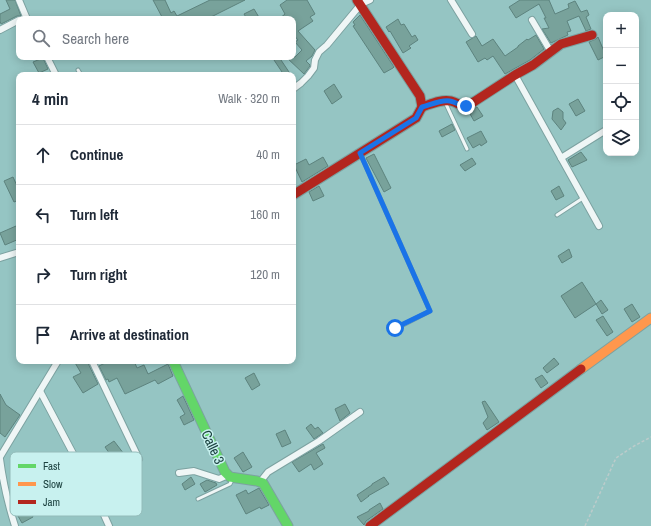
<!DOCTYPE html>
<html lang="en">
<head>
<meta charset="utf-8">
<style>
	:root { --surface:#fff; --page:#f6f6f7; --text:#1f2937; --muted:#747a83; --line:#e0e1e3 }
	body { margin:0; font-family:"Archivo Narrow",sans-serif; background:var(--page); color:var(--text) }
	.controls { position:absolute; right:12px; top:12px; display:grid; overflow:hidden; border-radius:8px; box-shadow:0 2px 10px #0003 }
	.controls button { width:36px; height:36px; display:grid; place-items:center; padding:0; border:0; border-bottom:1px solid var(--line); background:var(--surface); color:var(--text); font:20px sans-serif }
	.stop { position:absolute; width:12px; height:12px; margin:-9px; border:3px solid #1a73e8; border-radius:50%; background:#fff }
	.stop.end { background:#1a73e8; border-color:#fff; box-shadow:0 1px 4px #0008 }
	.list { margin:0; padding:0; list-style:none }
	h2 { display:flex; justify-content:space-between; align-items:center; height:52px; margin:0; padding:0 16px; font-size:17px }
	h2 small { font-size:13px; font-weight:400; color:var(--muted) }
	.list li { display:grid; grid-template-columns:26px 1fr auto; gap:12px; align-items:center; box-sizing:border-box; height:60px; padding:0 16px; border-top:1px solid var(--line) }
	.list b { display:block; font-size:15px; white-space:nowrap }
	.list em { font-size:13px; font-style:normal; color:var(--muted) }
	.icon { flex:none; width:22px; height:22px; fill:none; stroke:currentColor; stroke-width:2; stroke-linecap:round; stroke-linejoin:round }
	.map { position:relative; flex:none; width:651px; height:526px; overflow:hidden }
	.search { position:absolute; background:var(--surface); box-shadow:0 2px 10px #0003; left:16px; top:16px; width:280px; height:44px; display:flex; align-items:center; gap:10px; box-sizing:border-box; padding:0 14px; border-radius:8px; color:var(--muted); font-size:15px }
	.panel { position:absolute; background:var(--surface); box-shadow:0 2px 10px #0003; left:16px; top:72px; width:280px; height:292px; border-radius:8px }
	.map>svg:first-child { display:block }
</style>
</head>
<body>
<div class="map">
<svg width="651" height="526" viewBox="0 0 651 526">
	<rect width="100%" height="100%" fill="#95c5c3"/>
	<g fill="#78a29b" stroke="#5d837e">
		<path d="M6 0H15L21 16H17L1 24 0 21V14L10 9Z"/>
		<path d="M153 0H165L171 13 174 11 177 16 210 0H245L207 19H158L162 17Z"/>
		<path d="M287 0H307L315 14 310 17 313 21 298 31 315 50 312 56 306 61 310 65V66L304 74 286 57H295L302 50 295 42 298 40 293 34V19H279L285 14 280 5Z"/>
		<path d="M520 0H549L555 14 569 8 568 4 575 1 581 12 587 10 589 15 586 17 591 29 586 31 579 16 567 21 571 31 567 32 568 35 551 43 542 29 549 28 544 18H546L539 4 516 18 509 7Z"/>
		<path d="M254 9 260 19H247L244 14Z"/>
		<path d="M360 15 394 67 393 68 384 73 353 26 355 25 353 22Z"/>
		<path d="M398 19 401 25 404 24 412 37 415 35 418 40 409 46 411 48 403 53 390 31 389 32 386 27Z"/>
		<path d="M536 35 544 49 530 60 505 74 493 56 487 60 485 58 478 62 466 42 476 36 482 46 493 39 505 56 518 47V46L527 39 528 40Z"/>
		<path d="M598 37 606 56 598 60 589 42 596 39Z"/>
		<path d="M272 57H279L291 75H284Z"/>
		<path d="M43 58 48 69 39 73 33 62Z"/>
		<path d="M334 84 342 97 332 104 324 91Z"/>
		<path d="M578 99 585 111 576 116 569 104Z"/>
		<path d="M477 107 483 116 474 121 469 112Z"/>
		<path d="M558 108 563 112V119L566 123 561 130 552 119 553 111Z"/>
		<path d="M452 124 455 130 442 137 439 131Z"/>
		<path d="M481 131 487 142 481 146 480 144 473 148 467 138Z"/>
		<path d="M581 152 587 160 572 167 568 160Z"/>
		<path d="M374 154 391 188 384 192 366 158Z"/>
		<path d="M323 157 328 166 302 182 294 165 306 159 309 165Z"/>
		<path d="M472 158 476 164 465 171 460 165Z"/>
		<path d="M13 177 19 190V200L14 202 4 181Z"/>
		<path d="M319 186 324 196 313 201 309 192Z"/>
		<path d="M559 186 564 196 556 200 551 191Z"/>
		<path d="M16 226 19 233V239L5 245 0 233Z"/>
		<path d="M569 249 572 257 562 263 558 256Z"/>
		<path d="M582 282 596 304 575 318 561 296Z"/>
		<path d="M601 300 608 310 602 314 596 304Z"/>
		<path d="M632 304 640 317 632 322 624 309Z"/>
		<path d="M603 316 613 332 607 336 596 320Z"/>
		<path d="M554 358 559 364 547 373 543 368Z"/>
		<path d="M74 361H87L98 384 83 393 73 377 81 373Z"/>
		<path d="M109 361H134L137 368 144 365 148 374 168 364 173 376 158 384 155 380 125 394 117 378 109 382 108 379 106 380 99 366Z"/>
		<path d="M254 373 260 385 252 390 245 378Z"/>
		<path d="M542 375 548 383 541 388 535 379Z"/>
		<path d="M0 394 6 405 20 415 5 437 0 433Z"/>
		<path d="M183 396 194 420 184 425 180 417 185 414 177 400Z"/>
		<path d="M485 401 499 422 487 430 483 423 488 417 482 402Z"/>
		<path d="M345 404 350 413 340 421 335 409Z"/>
		<path d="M311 424 315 429 318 427 323 433 314 439 306 428Z"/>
		<path d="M285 430 291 443 282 447 276 434Z"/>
		<path d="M114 441 124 454 114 460 105 447Z"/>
		<path d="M323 444 325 448 316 453 323 464 314 470 311 464 299 472 292 462Z"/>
		<path d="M243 452 252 467 243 472 234 458Z"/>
		<path d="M191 477 195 484 185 490 182 484Z"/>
		<path d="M384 477 389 484 368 496H369L361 502 357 495 372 485V484Z"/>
		<path d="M207 480 216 483 217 485 205 492 200 484Z"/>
		<path d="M259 488 269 505 261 509 260 507 246 514 236 495 246 490 248 494Z"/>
		<path d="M380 503 383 509 366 521 364 525 357 517 369 511V510Z"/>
		<path d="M30 510 33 517 22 523 18 516Z"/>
	</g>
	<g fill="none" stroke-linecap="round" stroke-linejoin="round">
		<g stroke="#7ca2a1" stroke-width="5">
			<g id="lane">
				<path d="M78 70 81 75"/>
				<path d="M445 102 467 149"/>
				<path d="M361 155 430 311 395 329"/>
				<path d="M557 215 583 198"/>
				<path d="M198 499 230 484 231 482 230 478"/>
			</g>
		</g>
		<g stroke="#7ca2a1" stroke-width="8">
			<g id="street">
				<path d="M19 0 27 19"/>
				<path d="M451 0 472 34"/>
				<path d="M532 20 551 52"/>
				<path d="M0 30 19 20"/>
				<path d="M47 57 56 75"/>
				<path d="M515 75 599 226"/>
				<path d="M293 89 301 83 308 76 314 68 315 60 319 52 327 45 361 4 370 0"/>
				<path d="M561 158 606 130"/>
				<path d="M0 258 19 252"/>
				<path d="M92 361 139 459"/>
				<path d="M40 391 95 495 109 526"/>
				<path d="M0 457 58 361"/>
				<path d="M0 459C3 482 8 504 15 526"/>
				<path d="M179 473 194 471 219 479 228 475"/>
				<path d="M260 482 268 472 319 441 360 412"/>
			</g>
		</g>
		<g stroke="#7ca2a1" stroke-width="11">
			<path id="fast" d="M173 361 225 472 230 477 257 481 263 483 288 526"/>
		</g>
		<g stroke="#7ca2a1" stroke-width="11">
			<path id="slow" d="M581 369 651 318"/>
		</g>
		<g stroke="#7ca2a1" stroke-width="11">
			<g id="jam">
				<path d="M422 107C431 104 441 99 451 101 456 102 461 106 466 107L515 75 533 65 561 44 592 35"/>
				<path d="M293 195 416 118 422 107 420 96 357 0"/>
				<path d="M370 526 581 369"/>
			</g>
		</g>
		<path stroke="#bccccb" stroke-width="1.5" stroke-dasharray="3 2" stroke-linecap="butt" d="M585 526 616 458 634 446 651 437"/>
		<use href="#lane" stroke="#eff6f6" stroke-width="3"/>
		<use href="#street" stroke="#eff6f6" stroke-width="6"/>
		<use href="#fast" stroke="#63d668" stroke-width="9"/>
		<use href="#slow" stroke="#ff974d" stroke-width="9"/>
		<use href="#jam" stroke="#b3261e" stroke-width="9"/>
	</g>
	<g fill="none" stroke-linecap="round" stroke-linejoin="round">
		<path stroke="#1a73e8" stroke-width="5" d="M395 328 430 311 360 153 416 118 422 107C430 105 442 99 450 101 456 102 460 106 466 106"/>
	</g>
	<g text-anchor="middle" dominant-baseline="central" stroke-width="3" stroke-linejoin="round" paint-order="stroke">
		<g font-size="14" fill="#1c4240" stroke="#c8f1ef">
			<text transform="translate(213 447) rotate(65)">Calle 3</text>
		</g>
	</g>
	<rect x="10" y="452" width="132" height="64" rx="6" fill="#c8f1ef" stroke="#94bcba" stroke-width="1"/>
	<rect x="18" y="464" width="18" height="4" fill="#63d668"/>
	<rect x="18" y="482" width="18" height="4" fill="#ff974d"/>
	<rect x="18" y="500" width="18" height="4" fill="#b3261e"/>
	<g font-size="11" fill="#1c4240">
		<text x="43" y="470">Fast</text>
		<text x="43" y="488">Slow</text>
		<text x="43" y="506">Jam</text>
	</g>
</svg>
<div class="controls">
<button>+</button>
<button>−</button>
<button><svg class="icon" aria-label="locate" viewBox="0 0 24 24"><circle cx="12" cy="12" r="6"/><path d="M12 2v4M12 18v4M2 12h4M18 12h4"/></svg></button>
<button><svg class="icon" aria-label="layers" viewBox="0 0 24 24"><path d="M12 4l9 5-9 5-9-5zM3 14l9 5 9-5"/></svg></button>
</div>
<div class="stop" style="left:395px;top:328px"></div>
<div class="stop end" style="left:466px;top:106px"></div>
<div class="search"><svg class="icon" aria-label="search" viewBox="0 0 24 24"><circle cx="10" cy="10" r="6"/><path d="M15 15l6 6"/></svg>Search here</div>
<section class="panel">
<h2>4 min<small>Walk · 320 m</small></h2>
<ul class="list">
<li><svg class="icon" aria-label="ahead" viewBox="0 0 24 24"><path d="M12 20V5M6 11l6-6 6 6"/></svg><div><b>Continue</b></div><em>40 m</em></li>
<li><svg class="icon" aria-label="left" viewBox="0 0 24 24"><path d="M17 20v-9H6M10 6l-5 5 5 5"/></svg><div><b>Turn left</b></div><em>160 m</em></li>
<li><svg class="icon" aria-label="right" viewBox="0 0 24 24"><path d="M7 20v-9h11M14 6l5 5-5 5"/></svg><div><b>Turn right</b></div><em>120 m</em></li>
<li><svg class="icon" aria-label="arrive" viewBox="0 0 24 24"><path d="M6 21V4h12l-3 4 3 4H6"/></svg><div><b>Arrive at destination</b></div></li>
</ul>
</section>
</div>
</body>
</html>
